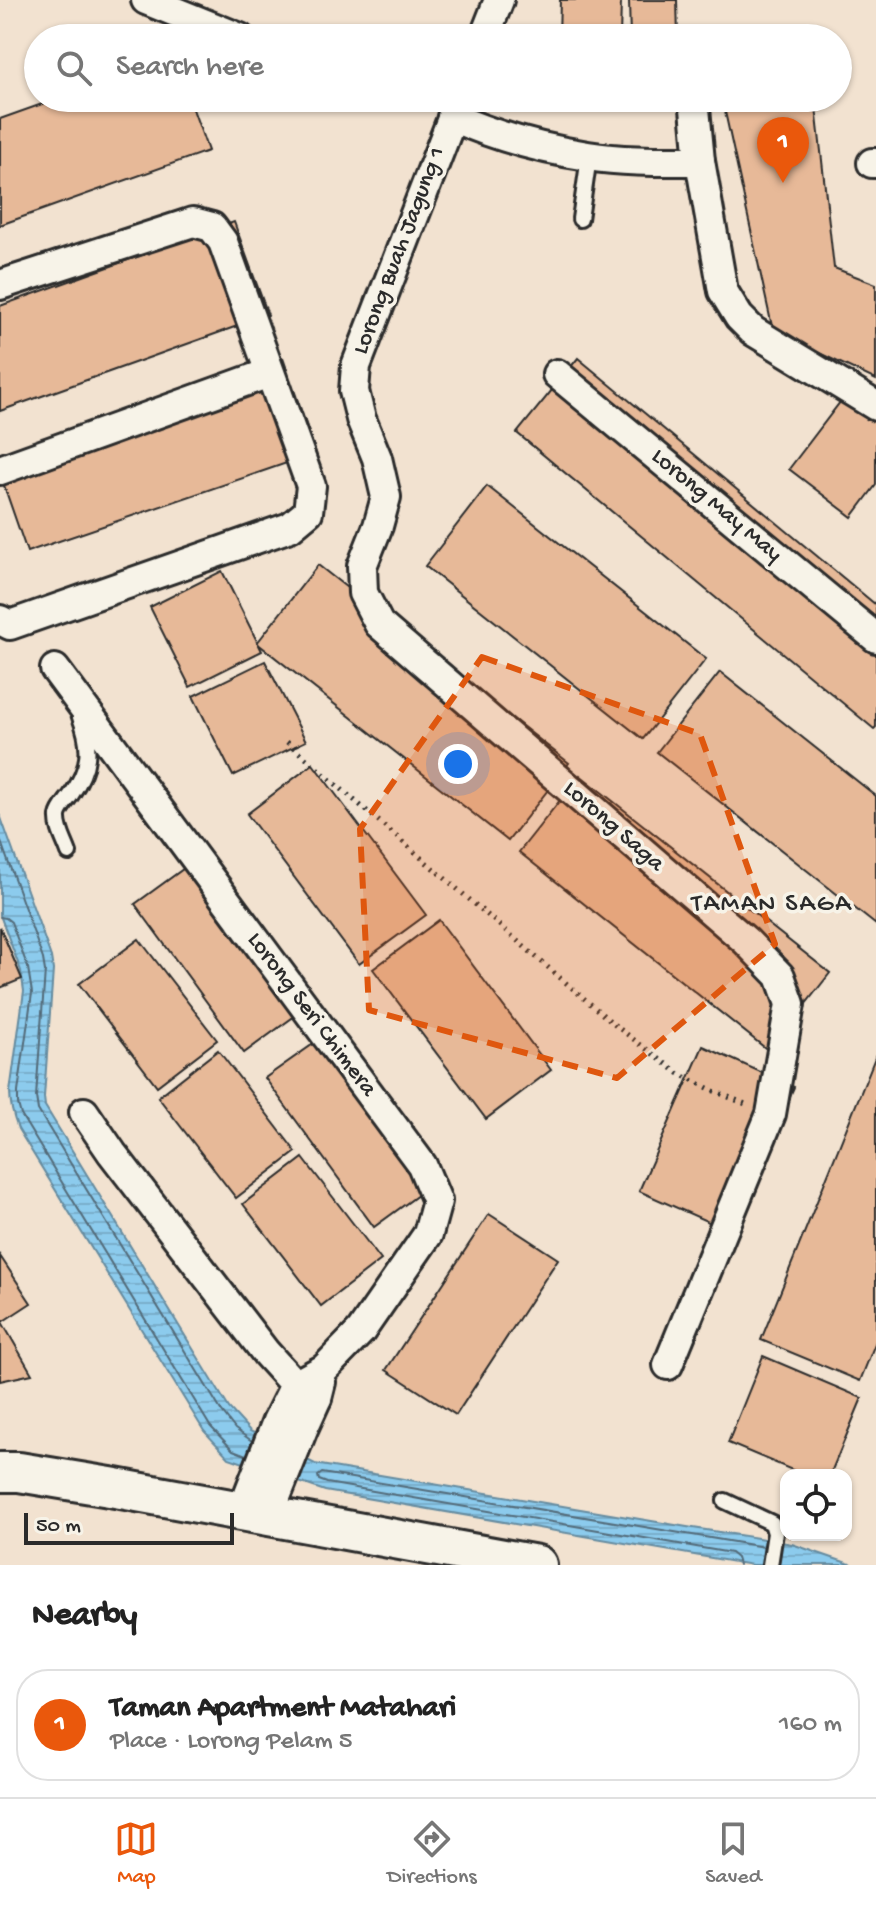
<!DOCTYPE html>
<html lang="en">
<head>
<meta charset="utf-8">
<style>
	:root { --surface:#fff; --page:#f2f2f2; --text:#222; --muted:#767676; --line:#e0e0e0; --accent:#ea580c }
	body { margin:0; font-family:"Gochi Hand",sans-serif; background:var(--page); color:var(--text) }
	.controls { position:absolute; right:24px; bottom:24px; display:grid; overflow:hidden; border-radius:16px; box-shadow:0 2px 6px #0004 }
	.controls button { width:72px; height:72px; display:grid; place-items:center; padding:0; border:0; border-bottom:2px solid var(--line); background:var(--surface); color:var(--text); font:40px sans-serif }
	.scale { position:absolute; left:24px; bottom:20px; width:210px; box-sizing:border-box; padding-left:8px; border:4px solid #2b2b2b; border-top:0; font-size:22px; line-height:28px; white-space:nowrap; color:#2b2b2b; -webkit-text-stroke:6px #f7f3e8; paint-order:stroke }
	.you { position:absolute; left:458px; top:764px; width:28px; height:28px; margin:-20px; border:6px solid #fff; border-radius:50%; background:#1a73e8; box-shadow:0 0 0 12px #1a73e833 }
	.badge { display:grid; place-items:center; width:52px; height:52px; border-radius:50%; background:var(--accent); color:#fff; font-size:26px; font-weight:700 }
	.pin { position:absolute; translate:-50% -66px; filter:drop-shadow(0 2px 4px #0008) }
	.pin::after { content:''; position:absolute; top:42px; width:28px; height:24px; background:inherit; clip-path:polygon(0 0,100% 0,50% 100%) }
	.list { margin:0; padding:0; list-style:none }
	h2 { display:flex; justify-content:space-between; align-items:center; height:104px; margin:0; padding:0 32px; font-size:34px }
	h2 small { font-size:26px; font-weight:400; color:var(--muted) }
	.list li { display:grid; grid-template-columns:52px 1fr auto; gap:24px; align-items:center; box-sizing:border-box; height:112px; margin:0 16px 16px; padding:0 16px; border:2px solid var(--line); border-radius:32px }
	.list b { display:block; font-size:30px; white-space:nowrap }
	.list p { margin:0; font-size:26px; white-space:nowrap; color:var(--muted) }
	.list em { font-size:26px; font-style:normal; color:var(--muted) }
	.icon { flex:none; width:44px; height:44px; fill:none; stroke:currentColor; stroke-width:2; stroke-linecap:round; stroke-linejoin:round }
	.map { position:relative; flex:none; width:876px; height:1565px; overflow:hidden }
	.search { position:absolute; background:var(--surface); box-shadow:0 2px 6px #0004; left:24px; right:24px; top:24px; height:88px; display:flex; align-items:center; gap:20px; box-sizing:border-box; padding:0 28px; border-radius:44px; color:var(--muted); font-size:30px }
	.sheet { height:232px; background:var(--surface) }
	nav { display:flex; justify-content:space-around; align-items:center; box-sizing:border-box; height:112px; border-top:2px solid var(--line); background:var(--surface); font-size:22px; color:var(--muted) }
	nav a { display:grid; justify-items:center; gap:4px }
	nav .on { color:var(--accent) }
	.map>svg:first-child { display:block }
</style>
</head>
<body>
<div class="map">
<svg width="876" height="1565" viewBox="0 0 876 1565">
	<defs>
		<pattern id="water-rules" width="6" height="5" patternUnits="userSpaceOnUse" patternTransform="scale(2)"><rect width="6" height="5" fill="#8ccbed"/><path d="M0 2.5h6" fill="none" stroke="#79aecb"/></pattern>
	</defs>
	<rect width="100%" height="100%" fill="#f2e2d0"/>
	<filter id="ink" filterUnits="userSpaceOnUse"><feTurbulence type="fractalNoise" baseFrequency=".0125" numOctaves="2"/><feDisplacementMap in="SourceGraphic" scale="16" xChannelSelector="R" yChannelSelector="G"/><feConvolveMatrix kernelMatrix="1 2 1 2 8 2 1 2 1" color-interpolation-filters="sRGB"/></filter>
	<g filter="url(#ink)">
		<path fill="url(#water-rules)" stroke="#658b9f" stroke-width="2" d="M0 815 51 957 53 970 44 1097 45 1106 229 1408 250 1431 315 1464 693 1528 758 1538 792 1544 853 1565H752L325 1491 229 1458 204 1431 18 1129C13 1116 10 1106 10 1092L24 991 21 971 0 915Z"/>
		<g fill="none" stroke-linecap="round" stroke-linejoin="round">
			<g stroke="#526b79" stroke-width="2">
				<path d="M0 839 43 959 45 971 36 1097 38 1110 222 1412 235 1429 252 1441"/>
				<path d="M0 917 6 918 11 922 28 968 32 993 18 1092V1104L21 1115 210 1426 233 1450 246 1455"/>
				<path d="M739 1565 737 1558 731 1553 327 1483 319 1480 318 1476 322 1473 764 1547"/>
			</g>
		</g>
		<g fill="#e7b998" stroke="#2b2b2b" stroke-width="2">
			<path d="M560 0H621L620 38H559Z"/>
			<path d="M629 0H677L678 38H630Z"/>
			<path d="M807 26 809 38H708L706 30Z"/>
			<path d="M59 98H189L208 151 0 225V119Z"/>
			<path d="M722 98H815L834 268 876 284V380L773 331Z"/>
			<path d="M234 222 268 315 0 411V306Z"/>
			<path d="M283 358 316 453 27 552 0 474V454Z"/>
			<path d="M578 358 876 605V727L874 729 517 433Z"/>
			<path d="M847 393 876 415V485L852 517 789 469Z"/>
			<path d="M487 486 706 659 643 739 425 566Z"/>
			<path d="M318 565 569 763 508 841 257 643Z"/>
			<path d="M222 571 262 651 190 687 150 607Z"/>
			<path d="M265 661 306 741 233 776 193 696Z"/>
			<path d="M720 672 876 796V925L657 752Z"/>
			<path d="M313 764 426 915 359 964 247 814Z"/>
			<path d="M580 775 830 973 769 1051 519 852Z"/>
			<path d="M205 853 314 1002 244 1053 135 904Z"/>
			<path d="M439 920 551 1070 486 1119 373 969Z"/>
			<path d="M0 927 22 979 0 988Z"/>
			<path d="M139 939 217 1040 157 1086 79 984Z"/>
			<path d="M336 1028 444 1176 374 1227 265 1078Z"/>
			<path d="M703 1046 794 1087 731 1232 639 1191Z"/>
			<path d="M218 1050 296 1152 236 1198 158 1097Z"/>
			<path d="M876 1055V1341L860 1381 761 1340Z"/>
			<path d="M303 1158 381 1260 321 1306 243 1204Z"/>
			<path d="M489 1214 558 1259 456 1415 386 1370Z"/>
			<path d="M0 1256 31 1303 2 1322 32 1374 0 1381Z"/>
			<path d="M763 1356 862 1398 830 1475H804L728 1443Z"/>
		</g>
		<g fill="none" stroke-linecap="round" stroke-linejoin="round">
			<g stroke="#2b2b2b" stroke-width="20">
				<g id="lane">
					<path d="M580 219 589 157"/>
					<path d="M69 853C65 841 57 829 58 816 59 809 67 801 71 795 90 768 92 748 80 717"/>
					<path d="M725 1501 772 1523 775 1533 770 1565"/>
				</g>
			</g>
			<g stroke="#2b2b2b" stroke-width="34">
				<g id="street">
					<path d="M146 0 240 38"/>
					<path d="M484 38 499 0"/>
					<path d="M460 98 356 366 354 391 361 419 377 458 386 497 378 526 362 566 363 593 379 624 746 941 780 976 790 1004 771 1114 668 1365"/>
					<path d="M694 98 700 161 723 291 739 317 753 331 876 406"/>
					<path d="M452 117C495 136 541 149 588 156 625 162 663 161 700 161"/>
					<path d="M872 163H876"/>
					<path d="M0 285 193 222 212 227 223 242 311 486 308 512 290 527 10 625 0 620"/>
					<path d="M557 374 876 638"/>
					<path d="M0 470 269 373"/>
					<path d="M55 669 422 1165 437 1201 428 1234 361 1331 324 1369 295 1385 277 1421 242 1511"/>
					<path d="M84 1112 112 1153 266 1353 295 1385 317 1398"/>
					<path d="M268 1517 303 1429 317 1398 321 1382"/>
				</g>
			</g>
			<g stroke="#2b2b2b" stroke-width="44">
				<path id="secondary" d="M0 1472H19L110 1487 537 1565"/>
			</g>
			<path stroke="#2b2b2b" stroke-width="5" stroke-dasharray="2 6" stroke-linecap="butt" d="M287 742 616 1026 678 1073 714 1091 748 1105"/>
			<use href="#lane" stroke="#f7f3e8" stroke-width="14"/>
			<use href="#street" stroke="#f7f3e8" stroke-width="28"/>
			<use href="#secondary" stroke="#f7f3e8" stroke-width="38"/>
		</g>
	</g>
	<path fill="#df570e" fill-opacity="0.2" stroke="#df570e" stroke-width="6" stroke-dasharray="16 10" stroke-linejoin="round" d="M482 657 700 734 775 944 617 1078 369 1010 360 829Z"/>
	<g text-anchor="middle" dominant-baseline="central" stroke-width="7" stroke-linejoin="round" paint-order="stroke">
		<g font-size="24" fill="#2b2b2b" stroke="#f7f3e8">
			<text transform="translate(400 251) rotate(-69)">Lorong Buah Jagung 1</text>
			<text transform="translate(716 506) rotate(40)">Lorong May May</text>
			<text transform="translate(613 827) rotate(41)">Lorong Saga</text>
			<text transform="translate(311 1015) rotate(53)">Lorong Seri Chimera</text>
		</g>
		<g font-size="26" letter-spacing="2" fill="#2b2b2b" stroke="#f7f3e8">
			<text x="772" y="905">TAMAN SAGA</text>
		</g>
	</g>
</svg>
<div class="controls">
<button><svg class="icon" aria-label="locate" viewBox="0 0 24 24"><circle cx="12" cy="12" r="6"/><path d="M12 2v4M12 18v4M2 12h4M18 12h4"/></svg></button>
</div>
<div class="scale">50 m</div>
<div class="you"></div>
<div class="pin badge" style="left:783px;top:183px">1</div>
<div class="search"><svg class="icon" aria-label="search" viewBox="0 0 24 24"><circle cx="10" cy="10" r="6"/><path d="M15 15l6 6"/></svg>Search here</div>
</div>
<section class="sheet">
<h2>Nearby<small></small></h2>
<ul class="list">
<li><span class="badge">1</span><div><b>Taman Apartment Matahari</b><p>Place · Lorong Pelam 5</p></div><em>160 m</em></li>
</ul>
</section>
<nav>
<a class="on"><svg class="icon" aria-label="map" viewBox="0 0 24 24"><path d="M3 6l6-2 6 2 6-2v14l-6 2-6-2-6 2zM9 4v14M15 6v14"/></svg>Map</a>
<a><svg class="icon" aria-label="directions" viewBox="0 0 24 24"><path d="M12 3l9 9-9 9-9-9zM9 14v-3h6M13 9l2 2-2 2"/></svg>Directions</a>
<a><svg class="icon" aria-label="saved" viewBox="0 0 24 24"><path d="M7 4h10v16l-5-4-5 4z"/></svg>Saved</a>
</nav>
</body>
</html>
